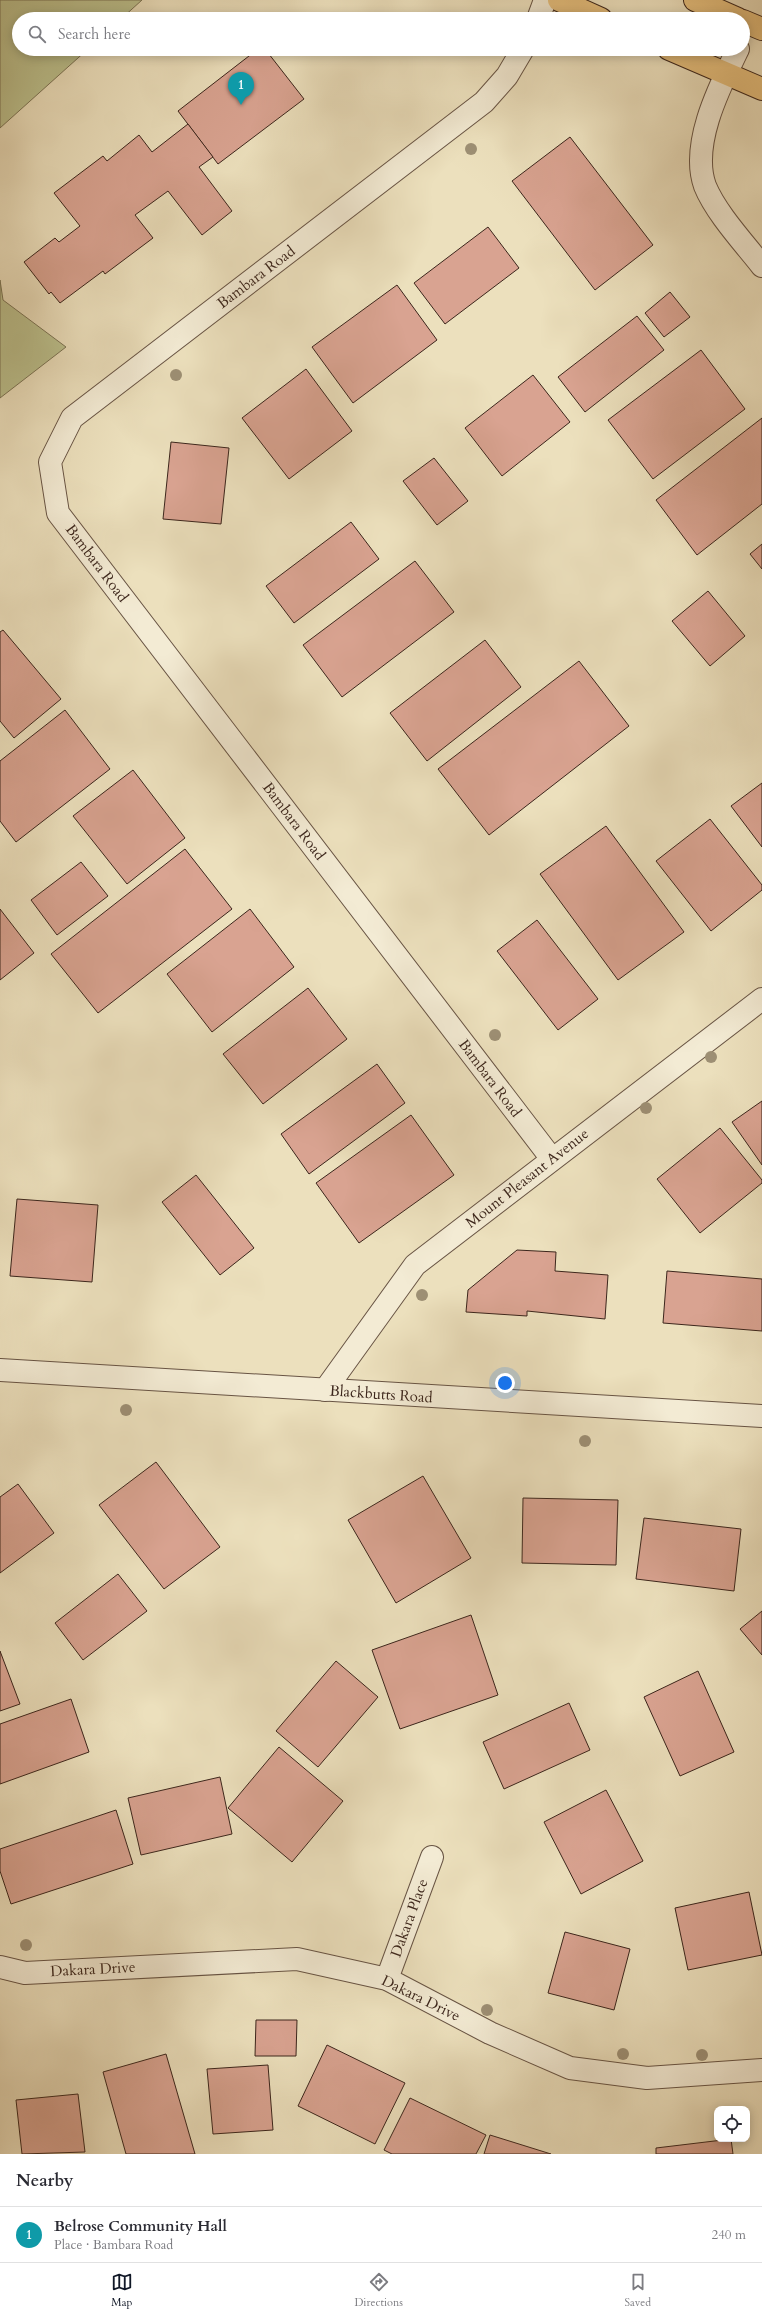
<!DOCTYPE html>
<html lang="en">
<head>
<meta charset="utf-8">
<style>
	:root { --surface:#fff; --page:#f2f2f3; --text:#2b2b33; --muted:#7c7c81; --line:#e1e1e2; --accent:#111827 }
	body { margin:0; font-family:Cardo,serif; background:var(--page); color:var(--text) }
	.controls { position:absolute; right:12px; bottom:12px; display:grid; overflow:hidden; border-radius:8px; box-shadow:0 2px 10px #0003 }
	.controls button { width:36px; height:36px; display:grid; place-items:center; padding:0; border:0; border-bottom:1px solid var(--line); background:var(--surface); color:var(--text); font:20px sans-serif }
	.you { position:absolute; left:505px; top:1383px; width:14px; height:14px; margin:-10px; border:3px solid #fff; border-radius:50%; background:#1a73e8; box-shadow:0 0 0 6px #1a73e833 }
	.badge { display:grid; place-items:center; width:26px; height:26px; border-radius:50%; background:var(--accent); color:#fff; font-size:13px; font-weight:700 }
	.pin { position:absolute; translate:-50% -33px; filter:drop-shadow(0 1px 2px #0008) }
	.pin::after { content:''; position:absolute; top:21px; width:14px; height:12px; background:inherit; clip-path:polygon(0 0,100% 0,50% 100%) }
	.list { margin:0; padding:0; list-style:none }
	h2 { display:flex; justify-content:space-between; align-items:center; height:52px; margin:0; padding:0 16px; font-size:17px }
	h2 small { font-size:13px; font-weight:400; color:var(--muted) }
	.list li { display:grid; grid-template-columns:26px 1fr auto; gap:12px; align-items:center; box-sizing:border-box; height:56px; padding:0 16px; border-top:1px solid var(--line) }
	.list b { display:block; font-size:15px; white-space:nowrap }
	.list p { margin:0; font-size:13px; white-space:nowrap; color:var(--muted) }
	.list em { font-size:13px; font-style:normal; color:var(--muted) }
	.icon { flex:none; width:22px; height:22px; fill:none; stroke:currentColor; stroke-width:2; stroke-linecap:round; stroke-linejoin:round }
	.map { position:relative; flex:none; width:762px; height:2154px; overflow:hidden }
	.search { position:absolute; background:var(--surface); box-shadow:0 2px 10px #0003; left:12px; right:12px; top:12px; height:44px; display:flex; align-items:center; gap:10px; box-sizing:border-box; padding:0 14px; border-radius:22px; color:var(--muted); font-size:15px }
	.sheet { height:108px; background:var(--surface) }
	nav { display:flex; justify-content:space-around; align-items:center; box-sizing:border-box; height:56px; border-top:1px solid var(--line); background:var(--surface); font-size:11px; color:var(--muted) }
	nav a { display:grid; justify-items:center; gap:2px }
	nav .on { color:var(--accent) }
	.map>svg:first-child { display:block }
</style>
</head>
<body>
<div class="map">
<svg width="762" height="2154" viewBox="0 0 762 2154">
	<rect width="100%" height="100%" fill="#ece0bd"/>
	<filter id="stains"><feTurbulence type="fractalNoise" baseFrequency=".005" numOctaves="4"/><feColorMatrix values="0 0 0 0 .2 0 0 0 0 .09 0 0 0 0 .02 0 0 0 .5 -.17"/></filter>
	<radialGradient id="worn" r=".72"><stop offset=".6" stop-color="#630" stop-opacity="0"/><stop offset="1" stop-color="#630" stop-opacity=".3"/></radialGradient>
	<g fill="#bcc18e" stroke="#7c7455">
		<path d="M0 0H142L121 19H19V49H88L0 128Z"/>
		<path d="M0 280 3 300 66 347 0 398Z"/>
	</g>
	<g fill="#d9a391" stroke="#3c261c">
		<path d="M258 49H265L304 99 218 164 178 111Z"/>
		<path d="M188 124 213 157 199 167 232 211 202 235 168 191 135 215 153 238 105 274 103 271 60 303 51 292 49 294 24 262 55 238 59 242 80 226 54 193 103 156 107 161 139 135 152 152Z"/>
		<path d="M570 137 653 245 595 290 512 181Z"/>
		<path d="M488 227 519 268 445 324 414 283Z"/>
		<path d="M397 285 437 340 353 403 312 347Z"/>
		<path d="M670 292 690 317 664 337 645 313Z"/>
		<path d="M637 316 664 350 585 412 558 377Z"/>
		<path d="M701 350 745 409 653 479 608 420Z"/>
		<path d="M306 369 352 431 289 479 242 418Z"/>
		<path d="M533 375 570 422 502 476 465 428Z"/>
		<path d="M762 418V504L697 555 656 500Z"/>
		<path d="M171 442 229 448 221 524 163 519Z"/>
		<path d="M434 458 468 501 437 525 403 481Z"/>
		<path d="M351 522 379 559 294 623 266 586Z"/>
		<path d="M762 544V569L750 554Z"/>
		<path d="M415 561 454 612 342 697 303 645Z"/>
		<path d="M708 591 745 636 710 666 672 621Z"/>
		<path d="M3 630 61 699 14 738 0 721V632Z"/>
		<path d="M485 640 521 687 427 761 390 713Z"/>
		<path d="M579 661 629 726 489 835 438 769Z"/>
		<path d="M65 710 110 769 16 842 0 821V761Z"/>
		<path d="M133 770 185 838 127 884 73 816Z"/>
		<path d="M762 783V847L731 806Z"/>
		<path d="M710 819 762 885V890L711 931 656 861Z"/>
		<path d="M606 826 684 932 618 980 540 874Z"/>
		<path d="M185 849 232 909 98 1013 51 954Z"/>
		<path d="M81 862 108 896 57 935 31 900Z"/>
		<path d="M0 909 34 953 0 980Z"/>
		<path d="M250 909 294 967 212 1032 167 974Z"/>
		<path d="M537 920 598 999 558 1030 497 951Z"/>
		<path d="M308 988 347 1039 263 1104 223 1054Z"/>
		<path d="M377 1064 405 1103 309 1174 281 1134Z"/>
		<path d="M762 1101V1165L732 1122Z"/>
		<path d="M411 1115 454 1175 359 1243 316 1183Z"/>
		<path d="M720 1128 762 1180V1183L700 1233 657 1179Z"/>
		<path d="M196 1175 254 1248 220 1275 162 1202Z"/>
		<path d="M17 1199 98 1205 92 1282 10 1276Z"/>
		<path d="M517 1250 556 1252 555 1271 608 1275 605 1319 527 1311V1316L466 1312 468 1290Z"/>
		<path d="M667 1271 762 1279V1331L663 1323Z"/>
		<path d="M156 1462 220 1547 164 1589 99 1505Z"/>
		<path d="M423 1476 471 1558 396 1603 348 1520Z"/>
		<path d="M18 1484 54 1533 0 1573V1497Z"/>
		<path d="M523 1498 618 1500 616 1565 522 1563Z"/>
		<path d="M644 1518 741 1529 734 1591 636 1579Z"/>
		<path d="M118 1574 147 1611 83 1660 55 1623Z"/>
		<path d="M762 1611V1655L740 1629Z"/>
		<path d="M471 1615 498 1695 400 1729 372 1650Z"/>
		<path d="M0 1651 20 1704 0 1711Z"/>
		<path d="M336 1661 378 1697 318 1767 276 1731Z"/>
		<path d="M698 1671 734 1752 680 1776 644 1697Z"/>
		<path d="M71 1699 89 1752 0 1784V1724Z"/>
		<path d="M569 1703 590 1750 504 1789 483 1742Z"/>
		<path d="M279 1747 343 1801 292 1862 228 1808Z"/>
		<path d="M220 1777 232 1834 141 1855 128 1798Z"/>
		<path d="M606 1790 643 1861 581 1894 544 1822Z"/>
		<path d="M116 1810 133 1864 11 1904 0 1871V1849Z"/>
		<path d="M749 1892 762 1955 688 1970 675 1908Z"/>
		<path d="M565 1932 630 1949 614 2010 548 1993Z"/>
		<path d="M256 2020H297L296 2056H255Z"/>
		<path d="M327 2045 405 2083 375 2144 298 2106Z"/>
		<path d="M166 2054 195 2154H126L103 2072Z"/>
		<path d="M268 2065 273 2130 213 2134 207 2069Z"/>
		<path d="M78 2094 85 2152 22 2154 16 2100Z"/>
		<path d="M410 2098 486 2135 476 2154H392L384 2150Z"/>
		<path d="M490 2135 551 2154H484Z"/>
		<path d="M731 2139 733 2154H656V2148Z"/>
	</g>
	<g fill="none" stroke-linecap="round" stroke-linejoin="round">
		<g stroke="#685444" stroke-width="24">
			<g id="minor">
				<path d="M538 19 545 0"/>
				<path d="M523 49 507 76 484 102 72 418 50 462 58 513 552 1159"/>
				<path d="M738 49C720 86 690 144 705 186 716 213 744 243 762 266"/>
				<path d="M0 1370 762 1416"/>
				<path d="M325 1390 415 1265 762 999"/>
				<path d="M0 1967 25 1973 297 1959 387 1979 490 2033 570 2068 647 2078 762 2070"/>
				<path d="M387 1979 432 1857"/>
			</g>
		</g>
		<g stroke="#3c261c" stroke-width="24">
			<g id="major">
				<path d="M559 0 601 19"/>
				<path d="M695 0 738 19"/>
				<path d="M743 21 762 29"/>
				<path d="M669 49 762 89"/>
			</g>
		</g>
		<use href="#minor" stroke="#f3ebd4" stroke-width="22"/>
		<use href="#major" stroke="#e6c07e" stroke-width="22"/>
	</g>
	<g fill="#9d8f74">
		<circle cx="471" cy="149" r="6"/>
		<circle cx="176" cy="375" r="6"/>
		<circle cx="495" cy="1035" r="6"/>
		<circle cx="711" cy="1057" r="6"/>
		<circle cx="646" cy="1108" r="6"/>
		<circle cx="422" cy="1295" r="6"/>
		<circle cx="126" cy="1410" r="6"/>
		<circle cx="585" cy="1441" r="6"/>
		<circle cx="26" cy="1945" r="6"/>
		<circle cx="487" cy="2010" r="6"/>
		<circle cx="623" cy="2054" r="6"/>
		<circle cx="702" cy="2055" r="6"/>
	</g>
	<g text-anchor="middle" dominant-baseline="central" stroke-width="3" stroke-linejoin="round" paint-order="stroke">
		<g font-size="15" fill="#3c261c" stroke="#f3ebd4">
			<text transform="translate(256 277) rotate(-37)">Bambara Road</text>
			<text transform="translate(97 563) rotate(53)">Bambara Road</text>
			<text transform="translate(294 821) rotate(53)">Bambara Road</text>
			<text transform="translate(490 1078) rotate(53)">Bambara Road</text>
			<text transform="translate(527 1178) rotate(-38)">Mount Pleasant Avenue</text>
			<text transform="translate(381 1394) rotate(4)">Blackbutts Road</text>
			<text transform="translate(409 1918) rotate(-70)">Dakara Place</text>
			<text transform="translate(93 1969) rotate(-3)">Dakara Drive</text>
			<text transform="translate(421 1998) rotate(26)">Dakara Drive</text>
		</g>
	</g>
	<rect width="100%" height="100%" filter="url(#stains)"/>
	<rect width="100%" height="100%" fill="url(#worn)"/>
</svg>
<div class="controls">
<button><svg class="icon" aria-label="locate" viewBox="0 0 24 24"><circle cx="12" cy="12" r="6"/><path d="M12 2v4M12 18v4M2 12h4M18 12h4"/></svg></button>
</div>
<div class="you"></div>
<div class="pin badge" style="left:241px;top:105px;background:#0f9aa8">1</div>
<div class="search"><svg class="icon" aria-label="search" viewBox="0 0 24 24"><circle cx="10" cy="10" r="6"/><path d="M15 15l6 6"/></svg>Search here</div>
</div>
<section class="sheet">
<h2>Nearby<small></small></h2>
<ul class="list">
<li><span class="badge" style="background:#0f9aa8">1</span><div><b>Belrose Community Hall</b><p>Place · Bambara Road</p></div><em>240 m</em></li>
</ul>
</section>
<nav>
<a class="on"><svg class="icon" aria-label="map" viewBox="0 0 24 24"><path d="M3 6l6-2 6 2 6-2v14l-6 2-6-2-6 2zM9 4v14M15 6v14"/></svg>Map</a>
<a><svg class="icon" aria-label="directions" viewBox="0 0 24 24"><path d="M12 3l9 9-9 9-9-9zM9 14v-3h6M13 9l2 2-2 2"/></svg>Directions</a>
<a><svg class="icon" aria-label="saved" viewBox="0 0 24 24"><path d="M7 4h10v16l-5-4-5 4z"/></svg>Saved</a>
</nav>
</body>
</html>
